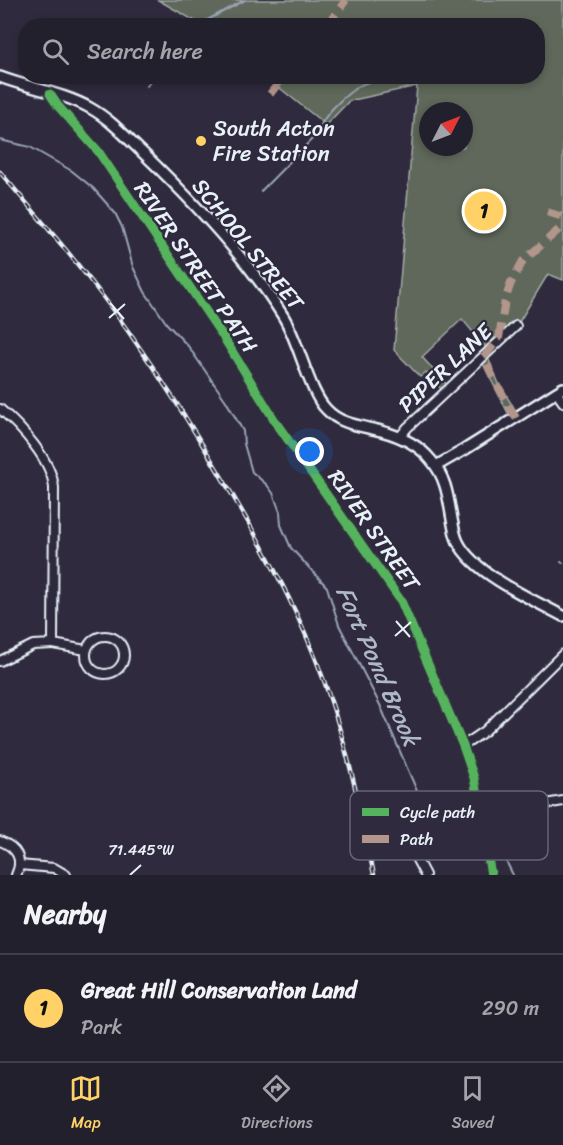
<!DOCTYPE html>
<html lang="en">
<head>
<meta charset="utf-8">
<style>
	:root { --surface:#23202e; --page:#2b2836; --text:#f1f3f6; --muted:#a3a3aa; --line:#403e4a; --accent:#ffd166 }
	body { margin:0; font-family:Sriracha,sans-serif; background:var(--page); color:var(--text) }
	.compass { position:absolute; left:419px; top:102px; width:54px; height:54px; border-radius:50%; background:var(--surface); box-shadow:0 3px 9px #0003; rotate:48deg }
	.you { position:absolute; left:310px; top:452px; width:21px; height:21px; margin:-15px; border:4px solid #fff; border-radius:50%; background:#1a73e8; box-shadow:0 0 0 9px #1a73e833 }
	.badge { display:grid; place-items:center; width:39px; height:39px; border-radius:50%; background:var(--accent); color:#111; font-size:20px; font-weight:700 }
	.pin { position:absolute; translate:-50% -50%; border:3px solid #fff; box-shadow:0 2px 6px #0006 }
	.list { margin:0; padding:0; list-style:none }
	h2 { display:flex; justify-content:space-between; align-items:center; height:78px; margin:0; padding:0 24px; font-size:26px }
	h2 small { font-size:20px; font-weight:400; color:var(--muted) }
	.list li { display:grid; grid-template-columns:39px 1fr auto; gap:18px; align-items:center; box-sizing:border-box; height:108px; padding:0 24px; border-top:2px solid var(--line) }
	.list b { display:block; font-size:22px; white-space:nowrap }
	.list p { margin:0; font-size:20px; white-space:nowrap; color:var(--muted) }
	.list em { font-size:20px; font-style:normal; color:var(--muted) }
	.icon { flex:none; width:33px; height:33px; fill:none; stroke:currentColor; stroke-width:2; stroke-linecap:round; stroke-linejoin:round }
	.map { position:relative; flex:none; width:563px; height:875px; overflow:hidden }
	.search { position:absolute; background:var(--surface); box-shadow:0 3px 9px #0003; left:18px; right:18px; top:18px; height:66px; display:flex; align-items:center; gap:15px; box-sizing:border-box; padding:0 21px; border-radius:24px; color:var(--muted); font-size:22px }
	.sheet { height:186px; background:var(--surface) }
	nav { display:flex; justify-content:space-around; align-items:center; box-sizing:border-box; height:84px; border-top:2px solid var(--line); background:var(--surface); font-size:16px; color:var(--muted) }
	nav a { display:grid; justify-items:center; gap:3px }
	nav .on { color:var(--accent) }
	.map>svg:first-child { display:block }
</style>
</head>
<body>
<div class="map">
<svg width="563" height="875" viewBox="0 0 563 875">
	<rect width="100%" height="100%" fill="#2f2a3d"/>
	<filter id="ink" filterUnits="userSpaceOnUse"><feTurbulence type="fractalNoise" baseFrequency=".0167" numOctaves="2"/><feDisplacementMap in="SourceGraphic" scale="12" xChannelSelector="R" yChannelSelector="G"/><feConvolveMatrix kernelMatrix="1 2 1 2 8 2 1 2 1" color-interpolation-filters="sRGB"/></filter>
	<g filter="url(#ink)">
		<path fill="#5f675a" stroke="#a4aca9" stroke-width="1.5" fill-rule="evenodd" d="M158 0H563V280L548 274 510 337 488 358 500 386 516 411 509 415 480 358 488 350 462 319 422 357 447 385 442 390 426 372 420 377 394 350 417 86 349 101 326 125 266 77 538 76V26L202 25ZM428 111H464V147H428Z"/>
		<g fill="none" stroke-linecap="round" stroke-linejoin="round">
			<g stroke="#9aa5b7" stroke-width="2">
				<path d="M196 26 245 0"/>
				<path d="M147 86 154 76"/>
				<path d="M0 140 30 147 72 171 93 188 115 213 122 227 133 267 145 292 167 324 188 346 226 401 243 431 244 444 252 472 267 485 273 493 280 512 281 525 291 548 327 587 339 625 380 705 420 798 440 812 459 815 476 827"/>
				<path d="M261 191 319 132C321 116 347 93 361 85 366 82 373 82 379 78"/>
				<path d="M561 562 563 563"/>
				<path d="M492 839 498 845 513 875"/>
			</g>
			<g stroke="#e8f1f8" stroke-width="12">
				<g id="minor">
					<path d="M50 94 58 106 98 151 222 335 277 424 401 601 463 746 474 778 491 875"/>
					<path d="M556 392 563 402"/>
					<path d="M0 409C20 426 52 460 54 488L53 644 33 645 0 661"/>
					<path d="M400 437 407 428 516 326"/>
					<circle cx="105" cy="655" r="19"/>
					<path d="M53 644 86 650"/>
					<path d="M463 746 485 731 563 654"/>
					<path d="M479 802 534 806 563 801"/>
					<path d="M0 841C16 847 24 859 16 875"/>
					<path d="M417 860 425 875"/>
					<path d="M19 865 54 868 66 875"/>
				</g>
			</g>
			<g stroke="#e8f1f8" stroke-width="14">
				<g id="tertiary">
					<path d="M0 77C29 88 63 93 90 108 110 119 125 136 142 152 191 199 247 258 283 316 299 341 309 393 327 410 341 425 363 426 381 431 400 436 419 445 431 460 451 483 448 510 456 537 467 571 532 599 563 616"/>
					<path d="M436 466 464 450 563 388"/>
				</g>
			</g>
			<use href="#minor" stroke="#2f2a3d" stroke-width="8"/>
			<use href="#tertiary" stroke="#2f2a3d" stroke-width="9"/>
			<g stroke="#e8f1f8" stroke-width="4.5">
				<path id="rail" d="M0 172C44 224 89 275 128 331 161 378 192 426 221 476 256 534 290 594 315 657 343 727 359 801 374 875"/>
			</g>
			<use href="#rail" stroke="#2f2a3d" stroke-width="2" stroke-dasharray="7" stroke-linecap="butt"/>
			<g stroke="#b2968c" stroke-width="8" stroke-dasharray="15 8" stroke-linecap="butt">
				<path d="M327 26 346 0"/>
				<path d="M270 94 284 76"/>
				<path d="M547 212 563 217"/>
				<path d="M516 418 493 377 484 357 499 338 505 300 511 283 523 261 563 226"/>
			</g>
			<g stroke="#2f2a3d" stroke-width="13">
				<path id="cycleway" d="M50 94 58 106 98 151 222 335 277 424 401 601 463 746 474 778 491 875"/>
			</g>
			<use href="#cycleway" stroke="#56b35d" stroke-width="9"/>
		</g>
	</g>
	<path fill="none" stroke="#e8f1f8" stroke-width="2" d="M110 303 124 319M109 318 125 304M396 621 410 637M395 636 411 622M130 875 141 865"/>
	<circle fill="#ffd166" stroke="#2f2a3d" stroke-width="2" cx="201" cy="141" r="6"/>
	<g text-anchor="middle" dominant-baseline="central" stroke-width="4.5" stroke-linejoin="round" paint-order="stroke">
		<g font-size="22" fill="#e8f1f8" stroke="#2f2a3d" text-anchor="start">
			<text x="213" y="128">South Acton<tspan x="213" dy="25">Fire Station</tspan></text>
		</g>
		<g font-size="22" fill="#e8f1f8" stroke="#2f2a3d">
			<text transform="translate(248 244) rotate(51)">SCHOOL STREET</text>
			<text transform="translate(196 267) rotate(56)">RIVER STREET PATH</text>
			<text transform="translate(445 368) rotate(-43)">PIPER LANE</text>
			<text transform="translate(374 530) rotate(55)">RIVER STREET</text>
		</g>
		<g font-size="24" font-style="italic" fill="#aeb8c7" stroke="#2f2a3d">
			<text transform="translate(378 666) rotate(66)">Fort Pond Brook</text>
		</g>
	</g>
	<rect x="350" y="791" width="198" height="69" rx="9" fill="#2f2a3d" stroke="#666675" stroke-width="1.5"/>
	<rect x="362" y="808" width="27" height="8" fill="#56b35d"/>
	<rect x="362" y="835" width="27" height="8" fill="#b2968c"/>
	<g font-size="16" fill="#e8f1f8">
		<text x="400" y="818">Cycle path</text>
		<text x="400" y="845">Path</text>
	</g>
	<g font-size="15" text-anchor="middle" fill="#e8f1f8" stroke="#2f2a3d" stroke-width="4.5" stroke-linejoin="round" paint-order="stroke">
		<text x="141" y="855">71.445°W</text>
	</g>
</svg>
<svg class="compass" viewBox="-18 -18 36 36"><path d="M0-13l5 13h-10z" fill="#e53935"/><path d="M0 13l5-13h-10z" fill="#a3a3aa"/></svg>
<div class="you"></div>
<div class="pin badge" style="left:484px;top:211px">1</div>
<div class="search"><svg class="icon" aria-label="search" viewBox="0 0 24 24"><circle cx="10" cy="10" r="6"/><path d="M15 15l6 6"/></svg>Search here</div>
</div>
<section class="sheet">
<h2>Nearby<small></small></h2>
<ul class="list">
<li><span class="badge">1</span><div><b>Great Hill Conservation Land</b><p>Park</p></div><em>290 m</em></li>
</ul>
</section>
<nav>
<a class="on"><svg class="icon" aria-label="map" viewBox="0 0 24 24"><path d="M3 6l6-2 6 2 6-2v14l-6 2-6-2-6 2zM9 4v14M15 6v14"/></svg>Map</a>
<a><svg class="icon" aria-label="directions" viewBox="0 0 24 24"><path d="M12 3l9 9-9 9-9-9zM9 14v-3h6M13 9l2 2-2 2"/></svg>Directions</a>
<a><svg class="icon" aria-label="saved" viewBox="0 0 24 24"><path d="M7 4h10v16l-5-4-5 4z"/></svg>Saved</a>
</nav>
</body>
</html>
